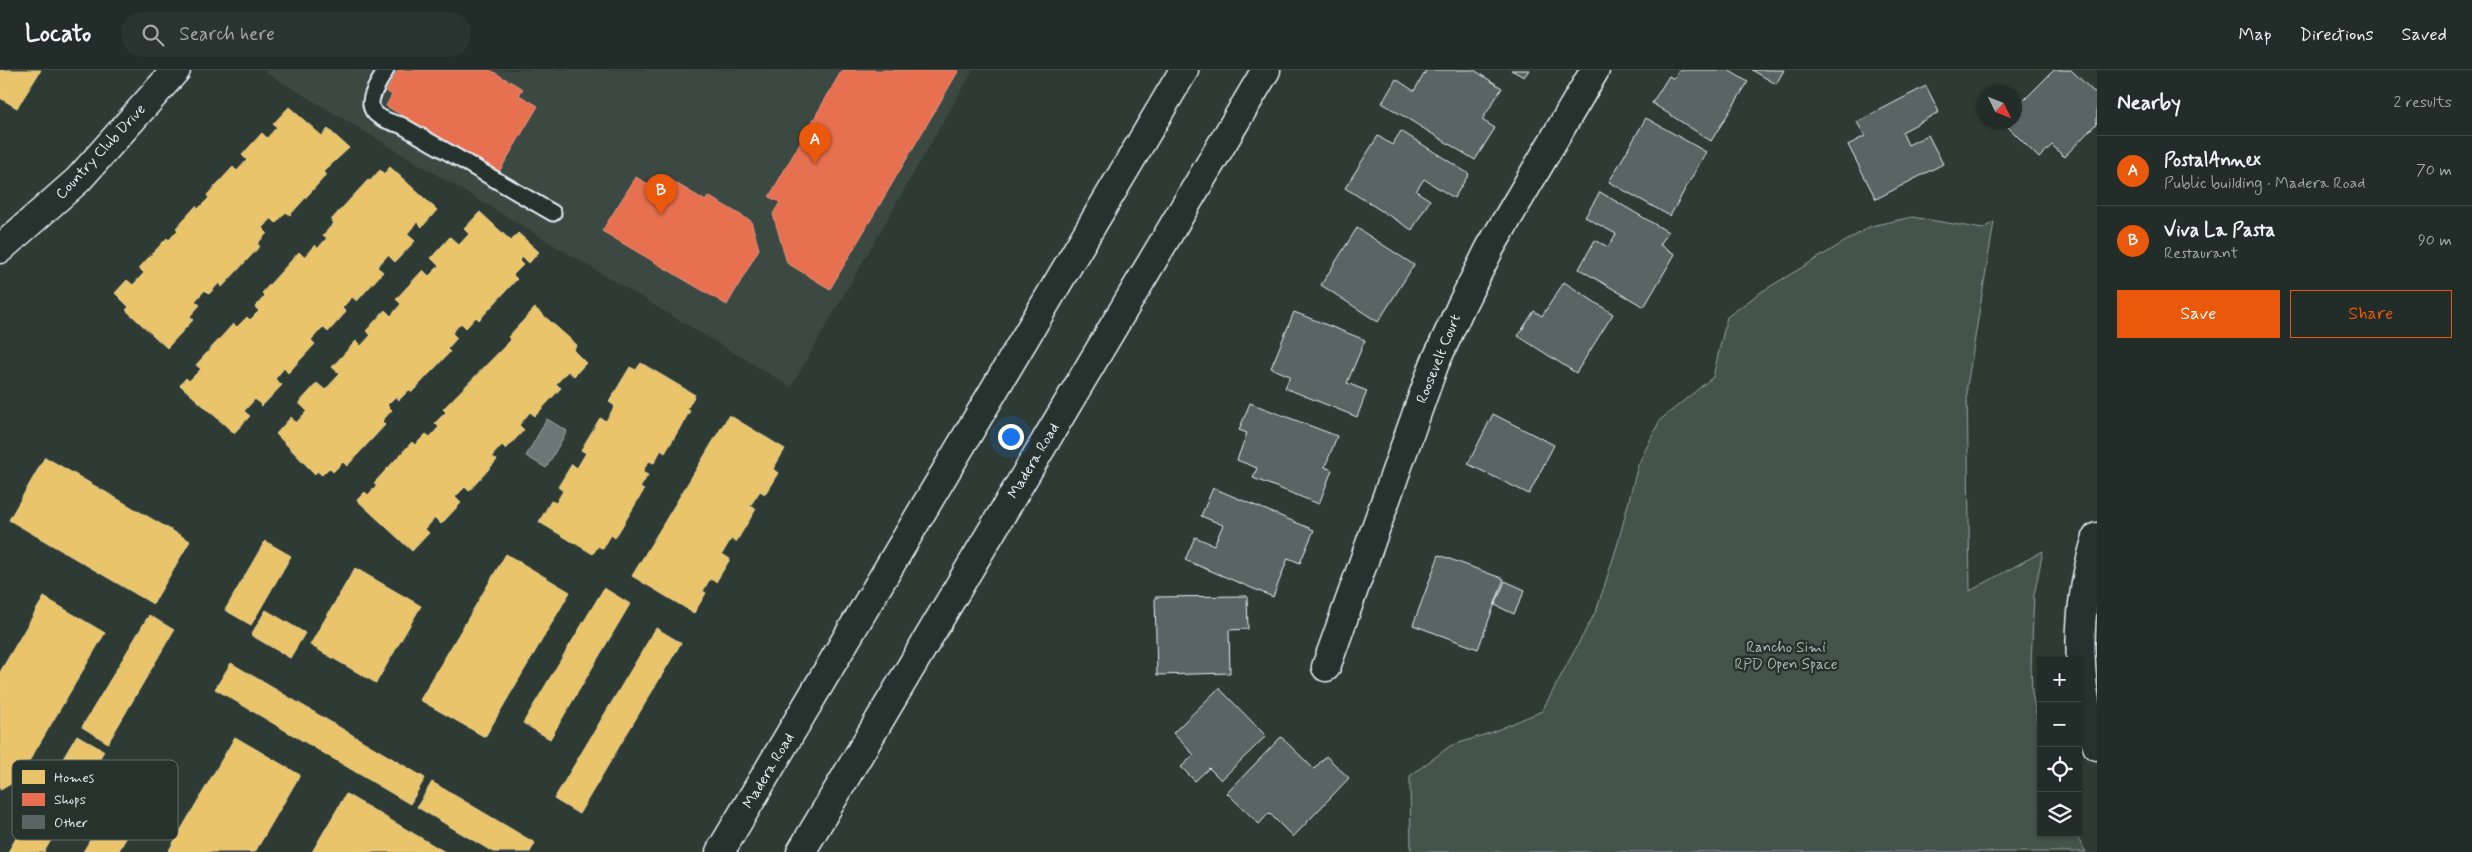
<!DOCTYPE html>
<html lang="en">
<head>
<meta charset="utf-8">
<style>
	:root { --surface:#222c28; --page:#2a3430; --text:#f1f3f6; --muted:#a2a7a8; --line:#3f4845; --accent:#ea580c }
	body { margin:0; font-family:Mynerve,sans-serif; background:var(--page); color:var(--text) }
	.controls { position:absolute; right:15px; bottom:15px; display:grid; overflow:hidden; border-radius:0px; box-shadow:0 1px 4px #0004 }
	.controls button { width:45px; height:45px; display:grid; place-items:center; padding:0; border:0; border-bottom:1px solid var(--line); background:var(--surface); color:var(--text); font:25px sans-serif }
	.compass { position:absolute; left:1977px; top:15px; width:45px; height:45px; border-radius:50%; background:var(--surface); box-shadow:0 1px 4px #0004; rotate:133deg }
	.you { position:absolute; left:1010px; top:366px; width:18px; height:18px; margin:-12px; border:4px solid #fff; border-radius:50%; background:#1a73e8; box-shadow:0 0 0 8px #1a73e833 }
	.badge { display:grid; place-items:center; width:32px; height:32px; border-radius:50%; background:var(--accent); color:#fff; font-size:16px; font-weight:700 }
	.pin { position:absolute; translate:-50% -41px; filter:drop-shadow(0 1px 2px #0008) }
	.pin::after { content:''; position:absolute; top:26px; width:18px; height:15px; background:inherit; clip-path:polygon(0 0,100% 0,50% 100%) }
	.list { margin:0; padding:0; list-style:none }
	h2 { display:flex; justify-content:space-between; align-items:center; height:65px; margin:0; padding:0 20px; font-size:21px }
	h2 small { font-size:16px; font-weight:400; color:var(--muted) }
	.list li { display:grid; grid-template-columns:32px 1fr auto; gap:15px; align-items:center; box-sizing:border-box; height:70px; padding:0 20px; border-top:1px solid var(--line) }
	.list b { display:block; font-size:19px; white-space:nowrap }
	.list p { margin:0; font-size:16px; white-space:nowrap; color:var(--muted) }
	.list em { font-size:16px; font-style:normal; color:var(--muted) }
	.actions { display:flex; gap:10px; padding:15px 20px }
	.actions a { flex:1; padding:11px 0; border:1px solid var(--accent); border-radius:0px; text-align:center; font-size:18px; color:var(--accent) }
	.actions .main { background:var(--accent); color:#fff }
	.icon { flex:none; width:28px; height:28px; fill:none; stroke:currentColor; stroke-width:2; stroke-linecap:round; stroke-linejoin:round }
	.map { position:relative; flex:none; width:2097px; height:782px; overflow:hidden }
	header { display:flex; align-items:center; gap:30px; box-sizing:border-box; height:70px; padding:0 25px; background:var(--surface); border-bottom:1px solid var(--line) }
	header strong { font-size:24px }
	nav { display:flex; gap:28px; margin-inline-start:auto; font-size:18px }
	.search { width:350px; height:45px; background:var(--page); display:flex; align-items:center; gap:12px; box-sizing:border-box; padding:0 18px; border-radius:28px; color:var(--muted); font-size:19px }
	main { display:flex }
	aside { flex:1; background:var(--surface) }
	.map>svg:first-child { display:block }
</style>
</head>
<body>
<header>
<strong>Locato</strong>
<div class="search"><svg class="icon" aria-label="search" viewBox="0 0 24 24"><circle cx="10" cy="10" r="6"/><path d="M15 15l6 6"/></svg>Search here</div>
<nav><a>Map</a><a>Directions</a><a>Saved</a></nav>
</header>
<main>
<div class="map">
<svg width="2097" height="782" viewBox="0 0 2097 782">
	<rect width="100%" height="100%" fill="#2e3b35"/>
	<filter id="ink" filterUnits="userSpaceOnUse"><feTurbulence type="fractalNoise" baseFrequency=".02" numOctaves="2"/><feDisplacementMap in="SourceGraphic" scale="10" xChannelSelector="R" yChannelSelector="G"/><feConvolveMatrix kernelMatrix="1 2 1 2 8 2 1 2 1" color-interpolation-filters="sRGB"/></filter>
	<g filter="url(#ink)">
		<path fill="#3b4843" d="M266 0H973L791 317 265 2Z"/>
		<path fill="#45524e" stroke="#96a2a3" d="M1912 147 1983 159 1994 152 1967 316 1970 521 2043 481 2034 525 2031 595 2032 623 2041 670V763H2075L2086 782H1411L1410 706 1450 676 1490 663 1542 641 1597 539 1618 473 1638 395 1660 350 1713 307 1727 247 1761 222 1871 156Z"/>
		<path fill="#6b7775" stroke="#9da8a9" d="M547 349 567 361 546 398 526 386Z"/>
		<g fill="#e9c46a" stroke="#e9d295">
			<path d="M0 0H41L17 38 0 28Z"/>
			<path d="M289 37 322 66 328 59 349 78 323 102 326 105 290 145 286 142 276 153 271 148 262 158 267 163 257 174 260 176 222 217 219 213 209 224 205 220 195 231 200 235 190 246 193 250 167 278 126 240 129 237 115 223 127 210 133 215 144 203 139 198 167 168 169 170 178 160 176 158 196 136 198 139 209 128 207 125 233 97 237 101 247 90 242 85 262 63 267 68 277 57 273 54Z"/>
			<path d="M390 97 437 140 422 157 417 152 407 164 415 171 395 192 388 185 377 197 383 202 357 231 352 227 342 238 346 242 328 262 323 257 311 270 315 274 288 303 284 298 275 309 282 315 262 336 255 329 244 341 250 346 234 363 180 315 186 308 189 311 201 299 196 295 233 254 237 257 247 247 250 250 259 241 255 237 265 226 262 223 299 182 304 187 315 175 318 178 327 168 323 165 334 153 331 150 368 110 370 111 380 100 384 104Z"/>
			<path d="M480 142 511 171 518 163 539 182 529 193 523 187 519 191 523 195 513 205 517 209 479 250 476 247 466 258 461 253 452 263 457 268 447 279 450 282 412 322 409 320 399 330 396 326 387 335 392 340 382 351 385 355 347 396 343 392 333 402 329 398 322 405 317 401 315 404 276 364 291 347 296 353 307 341 299 333 317 313 325 320 340 304 332 297 356 271 361 276 371 265 366 261 385 240 391 246 401 234 396 229 423 200 429 206 439 196 431 188 450 167 459 175 469 164 464 159Z"/>
			<path d="M535 238 577 275 573 280 586 293 574 306 568 301 556 314 561 318 535 346 530 342 519 355 524 360 506 379 502 375 492 386 497 390 469 421 465 417 455 427 461 433 441 454 435 448 425 459 429 463 412 481 357 430 365 422 368 425 377 415 374 413 412 372 415 375 426 364 430 367 439 357 435 353 446 342 443 339 511 270 508 267Z"/>
			<path d="M641 293 695 325 687 339 690 341 665 383 661 380 654 393 649 391 642 402 648 405 640 418 644 420 615 468 611 465 603 479 598 476 593 484 539 452 551 431 556 433 563 421 558 417 572 394 577 398 586 383 581 380 600 348 606 351 615 336 609 332 630 297 636 300Z"/>
			<path d="M729 345 785 379 773 399 778 403 765 424 760 421 750 436 756 439 736 472 731 469 722 484 730 489 716 512 710 509 703 521 706 523 694 543 632 506Z"/>
			<path d="M45 387 190 471 153 534 9 450Z"/>
			<path d="M265 471 291 486 251 555 225 540Z"/>
			<path d="M506 484 570 522 485 667 420 630Z"/>
			<path d="M355 498 421 536 376 613 310 575Z"/>
			<path d="M604 518 630 534 550 669 523 653Z"/>
			<path d="M44 527 105 563 18 710 0 720V602Z"/>
			<path d="M266 540 305 563 290 588 251 565Z"/>
			<path d="M149 545 174 560 108 673 82 657Z"/>
			<path d="M656 558 681 573 579 744 554 729Z"/>
			<path d="M231 593 425 708 410 734 215 619Z"/>
			<path d="M77 665 104 681 44 782H8Z"/>
			<path d="M235 667 300 705 255 782H168Z"/>
			<path d="M132 699 158 714 118 782H83Z"/>
			<path d="M432 712 535 773 530 782H493L417 737Z"/>
			<path d="M346 724 445 782H312Z"/>
		</g>
		<g fill="#e76f51" stroke="#e79683">
			<path d="M398 0H490L523 19 519 25 538 36 499 102 386 36 392 25 386 21Z"/>
			<path d="M842 0H959L830 219 787 193 773 144 780 132 769 127Z"/>
			<path d="M636 107 661 122 669 109 706 131 708 126 751 151 759 179 727 235 602 161Z"/>
		</g>
		<g fill="#596563" stroke="#e8f1f8">
			<path d="M1424 0H1474L1502 18 1482 50 1495 58 1475 90 1382 33 1396 9 1414 21 1426 1Z"/>
			<path d="M1511 0H1529L1524 7Z"/>
			<path d="M1679 0H1728L1748 12 1711 71 1652 33 1669 6 1674 9Z"/>
			<path d="M1752 0H1784L1776 14Z"/>
			<path d="M2054 0H2071L2097 25V53L2064 87 2052 75 2039 88 2003 52H2014V40Z"/>
			<path d="M1926 16 1939 42 1902 62 1908 75 1928 65 1943 94 1876 129 1848 75 1865 66 1857 52Z"/>
			<path d="M1646 48 1706 82 1670 146 1609 112Z"/>
			<path d="M1401 61 1469 104 1454 128 1424 109 1416 121 1430 130 1412 160 1345 118 1378 66 1392 75Z"/>
			<path d="M1600 122 1668 162 1660 175 1675 184 1644 237 1579 199 1595 170 1608 177 1616 164 1585 147Z"/>
			<path d="M1357 158 1414 195 1378 252 1321 215Z"/>
			<path d="M1564 212 1613 244 1576 303 1518 266 1534 241 1542 246Z"/>
			<path d="M1294 242 1365 270 1347 313 1367 321 1357 347 1285 318 1290 306 1271 298Z"/>
			<path d="M1250 333 1337 366 1325 397 1332 400 1319 434 1253 408 1257 398 1237 390 1247 363 1239 360Z"/>
			<path d="M1493 344 1554 375 1529 424 1468 394Z"/>
			<path d="M1213 418 1314 460 1300 493 1288 488 1273 527 1185 490 1195 467 1214 475 1223 455 1201 446Z"/>
			<path d="M1439 485 1504 509 1478 579 1413 555Z"/>
			<path d="M1505 511 1525 520 1514 544 1495 535Z"/>
			<path d="M1247 526 1248 559 1229 560 1230 603 1157 605 1155 527Z"/>
			<path d="M1219 618 1266 666 1221 710 1209 698 1195 711 1181 697 1194 685 1173 663Z"/>
			<path d="M1281 667 1314 699 1326 686 1349 708 1293 767 1269 743 1259 754 1227 723Z"/>
		</g>
		<g fill="none" stroke-linecap="round" stroke-linejoin="round">
			<g stroke="#e8f1f8" stroke-width="19">
				<path id="service" d="M386 0C368 30 359 44 401 55L553 143"/>
			</g>
			<g stroke="#e8f1f8" stroke-width="31">
				<g id="minor">
					<path d="M2097 467C2077 532 2073 611 2097 676"/>
					<path d="M1326 597 1434 295 1461 236 1490 178 1595 0"/>
				</g>
			</g>
			<g stroke="#e8f1f8" stroke-width="31">
				<path id="tertiary" d="M0 179 78 110 176 0"/>
			</g>
			<g stroke="#e8f1f8" stroke-width="31">
				<g id="secondary">
					<path d="M720 782 1184 0"/>
					<path d="M801 782 1266 0"/>
				</g>
			</g>
			<use href="#service" stroke="#26332d" stroke-width="15"/>
			<use href="#minor" stroke="#26332d" stroke-width="28"/>
			<use href="#tertiary" stroke="#26332d" stroke-width="28"/>
			<use href="#secondary" stroke="#26332d" stroke-width="28"/>
		</g>
	</g>
	<g text-anchor="middle" dominant-baseline="central" stroke-width="5" stroke-linejoin="round" paint-order="stroke">
		<g font-size="15" fill="#e8f1f8" stroke="#26332d">
			<text transform="translate(101 82) rotate(-47)">Country Club Drive</text>
			<text transform="translate(1439 289) rotate(-68)">Roosevelt Court</text>
			<text transform="translate(1034 391) rotate(-59)">Madera Road</text>
			<text transform="translate(769 701) rotate(-59)">Madera Road</text>
		</g>
		<g font-size="15" fill="#afb9bc" stroke="#26332d">
			<text x="1786" y="578">Rancho Simi<tspan x="1786" dy="17">RPD Open Space</tspan></text>
		</g>
	</g>
	<rect x="12" y="690" width="166" height="80" rx="8" fill="#26332d" stroke="#606c6a" stroke-width="1"/>
	<rect x="22" y="700" width="23" height="14" fill="#e9c46a"/>
	<rect x="22" y="723" width="23" height="13" fill="#e76f51"/>
	<rect x="22" y="745" width="23" height="14" fill="#596563"/>
	<g font-size="14" fill="#e8f1f8">
		<text x="54" y="712">Homes</text>
		<text x="54" y="734">Shops</text>
		<text x="54" y="757">Other</text>
	</g>
</svg>
<div class="controls">
<button>+</button>
<button>−</button>
<button><svg class="icon" aria-label="locate" viewBox="0 0 24 24"><circle cx="12" cy="12" r="6"/><path d="M12 2v4M12 18v4M2 12h4M18 12h4"/></svg></button>
<button><svg class="icon" aria-label="layers" viewBox="0 0 24 24"><path d="M12 4l9 5-9 5-9-5zM3 14l9 5 9-5"/></svg></button>
</div>
<svg class="compass" viewBox="-18 -18 36 36"><path d="M0-13l5 13h-10z" fill="#e53935"/><path d="M0 13l5-13h-10z" fill="#a2a7a8"/></svg>
<div class="you"></div>
<div class="pin badge" style="left:815px;top:94px">A</div>
<div class="pin badge" style="left:661px;top:145px">B</div>
</div>
<aside>
<h2>Nearby<small>2 results</small></h2>
<ul class="list">
<li><span class="badge">A</span><div><b>PostalAnnex</b><p>Public building · Madera Road</p></div><em>70 m</em></li>
<li><span class="badge">B</span><div><b>Viva La Pasta</b><p>Restaurant</p></div><em>90 m</em></li>
</ul>
<div class="actions"><a class="main">Save</a><a>Share</a></div>
</aside>
</main>
</body>
</html>
